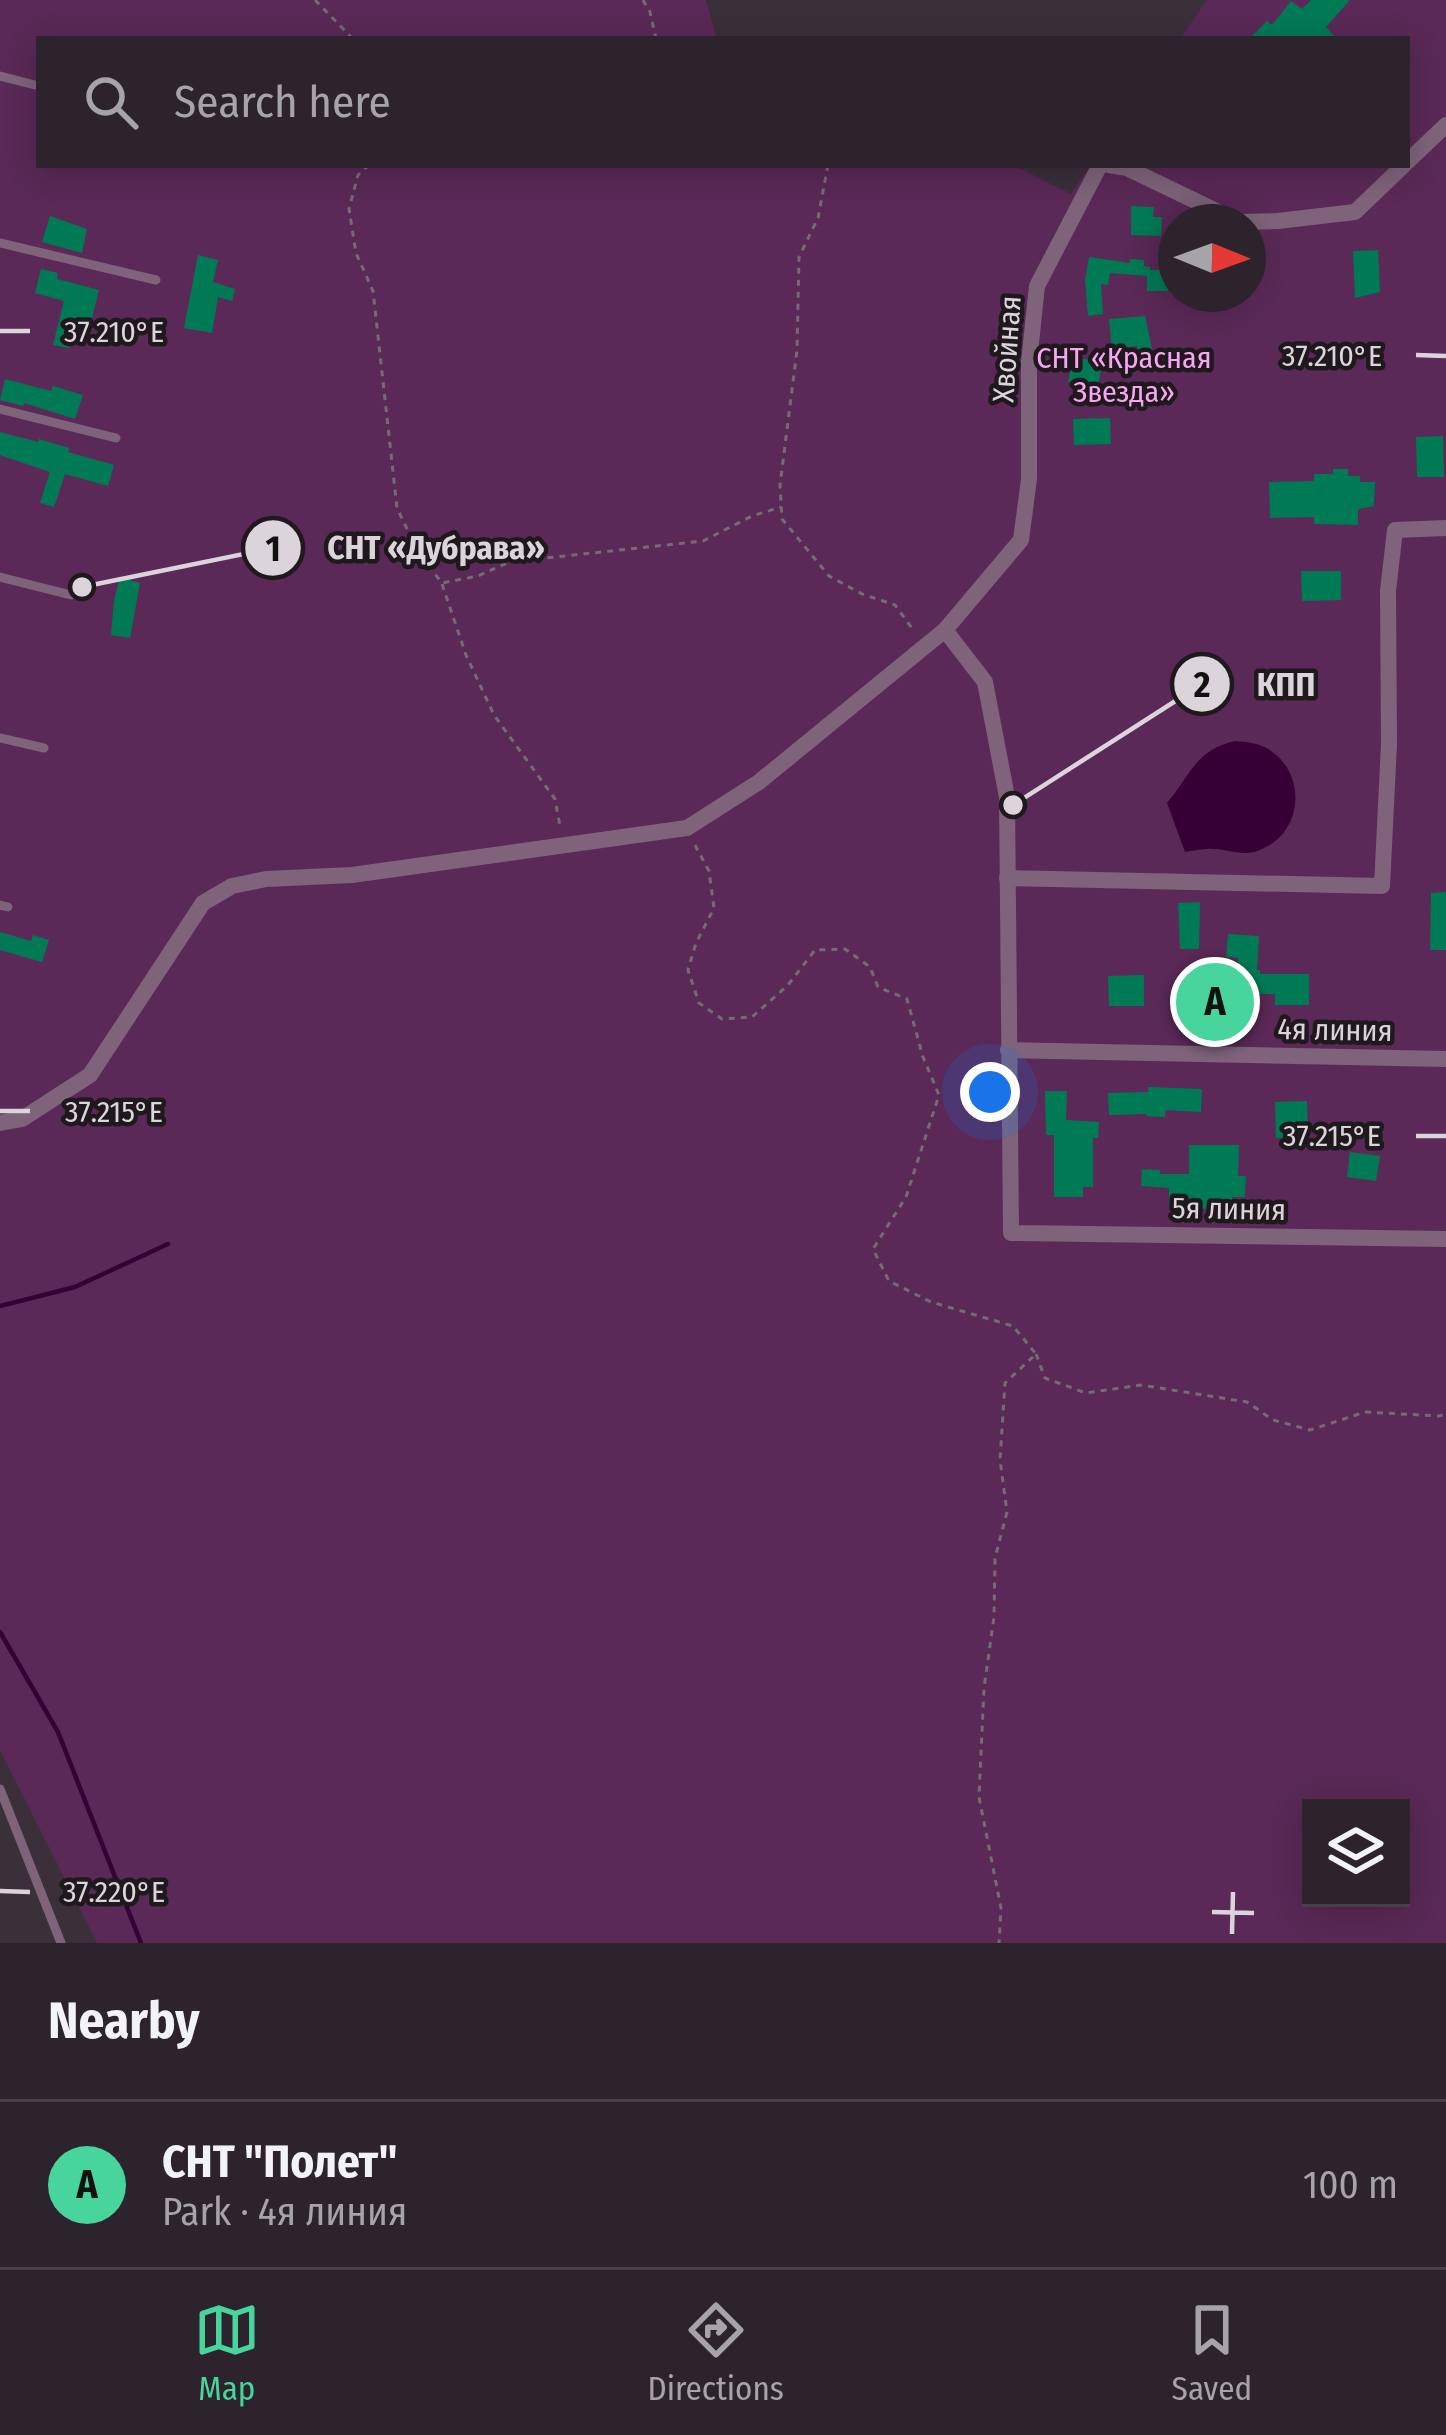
<!DOCTYPE html>
<html lang="en">
<head>
<meta charset="utf-8">
<style>
	:root { --surface:#2c232c; --page:#382f38; --text:#f1f3f6; --muted:#a6a4a9; --line:#484048; --accent:#47d49d }
	body { margin:0; font-family:"Fira Sans Condensed",sans-serif; background:var(--page); color:var(--text) }
	.controls { position:absolute; right:36px; bottom:36px; display:grid; overflow:hidden; border-radius:0px; box-shadow:0 6px 30px #0003 }
	.controls button { width:108px; height:108px; display:grid; place-items:center; padding:0; border:0; border-bottom:3px solid var(--line); background:var(--surface); color:var(--text); font:60px sans-serif }
	.compass { position:absolute; left:1158px; top:204px; width:108px; height:108px; border-radius:50%; background:var(--surface); box-shadow:0 6px 30px #0003; rotate:91deg }
	.you { position:absolute; left:990px; top:1092px; width:42px; height:42px; margin:-30px; border:9px solid #fff; border-radius:50%; background:#1a73e8; box-shadow:0 0 0 18px #1a73e833 }
	.badge { display:grid; place-items:center; width:78px; height:78px; border-radius:50%; background:var(--accent); color:#111; font-size:39px; font-weight:700 }
	.pin { position:absolute; translate:-50% -50%; border:6px solid #fff; box-shadow:0 3px 12px #0006 }
	.list { margin:0; padding:0; list-style:none }
	h2 { display:flex; justify-content:space-between; align-items:center; height:156px; margin:0; padding:0 48px; font-size:51px }
	h2 small { font-size:39px; font-weight:400; color:var(--muted) }
	.list li { display:grid; grid-template-columns:78px 1fr auto; gap:36px; align-items:center; box-sizing:border-box; height:168px; padding:0 48px; border-top:3px solid var(--line) }
	.list b { display:block; font-size:45px; white-space:nowrap }
	.list p { margin:0; font-size:39px; white-space:nowrap; color:var(--muted) }
	.list em { font-size:39px; font-style:normal; color:var(--muted) }
	.icon { flex:none; width:66px; height:66px; fill:none; stroke:currentColor; stroke-width:2; stroke-linecap:round; stroke-linejoin:round }
	.map { position:relative; flex:none; width:1446px; height:1943px; overflow:hidden }
	.search { position:absolute; background:var(--surface); box-shadow:0 6px 30px #0003; left:36px; right:36px; top:36px; height:132px; display:flex; align-items:center; gap:30px; box-sizing:border-box; padding:0 42px; border-radius:0px; color:var(--muted); font-size:45px }
	.sheet { height:324px; background:var(--surface) }
	nav { display:flex; justify-content:space-around; align-items:center; box-sizing:border-box; height:168px; border-top:3px solid var(--line); background:var(--surface); font-size:33px; color:var(--muted) }
	nav a { display:grid; justify-items:center; gap:6px }
	nav .on { color:var(--accent) }
	.map>svg:first-child { display:block }
</style>
</head>
<body>
<div class="map">
<svg width="1446" height="1943" viewBox="0 0 1446 1943">
	<rect width="100%" height="100%" fill="#3b2f3a"/>
	<path fill="#5a2957" fill-rule="evenodd" d="M0 0H706L717 39H39V165H1013L1071 194 1091 165H1407V39H1180L1207 0H1446V1943H97L0 1750ZM1176 222H1248V294H1176ZM1311 1808H1401V1898H1311Z"/>
	<path fill="#360035" d="M1235 741C1248 742 1260 743 1271 751 1305 774 1303 826 1268 846 1246 859 1235 850 1213 849 1204 848 1194 851 1185 852L1167 803C1191 775 1195 750 1235 741Z"/>
	<g fill="none" stroke-linecap="round" stroke-linejoin="round">
		<g stroke="#360035" stroke-width="4.5">
			<path d="M0 1306 75 1287 168 1244"/>
			<path d="M0 1632 58 1732 141 1943"/>
		</g>
	</g>
	<g fill="#007a55">
		<path d="M1311 0H1350L1326 27 1337 39H1249L1267 21 1272 25 1291 1 1302 9Z"/>
		<path d="M1131 206 1154 207 1153 217H1162L1161 236 1131 235Z"/>
		<path d="M50 216 87 229 82 253 42 242Z"/>
		<path d="M1378 250 1380 292 1355 298 1353 251Z"/>
		<path d="M198 255 218 260 213 282 235 289 232 301 218 297 212 333 184 328Z"/>
		<path d="M1089 257 1130 263V259L1144 260V266L1150 267V270H1169L1168 291H1147V276L1110 273 1108 285 1101 284 1103 314 1088 316 1085 280Z"/>
		<path d="M41 269 58 273 57 279 99 290 91 322 74 318 69 348 53 345 64 301 35 293Z"/>
		<path d="M1145 316 1153 354 1139 357 1137 346 1112 349 1109 319Z"/>
		<path d="M1073 357 1102 362 1098 387 1068 382Z"/>
		<path d="M5 379 51 391 53 386 83 395 75 419 24 403 23 406 0 400Z"/>
		<path d="M1110 418 1111 444 1074 445 1073 419Z"/>
		<path d="M0 432 38 442 39 439 69 448 68 452 114 465 108 486 65 474 54 507 40 503 50 472 0 455Z"/>
		<path d="M1443 436 1444 477H1417L1416 437Z"/>
		<path d="M1333 469H1348V476H1360V482H1375L1374 506 1358 509V525L1314 524V517L1270 518 1269 482 1314 481V474H1333Z"/>
		<path d="M1301 571H1341V600L1302 601Z"/>
		<path d="M120 577 140 583 130 638 111 635 114 600Z"/>
		<path d="M1446 892V950H1430L1431 893Z"/>
		<path d="M1200 902 1199 949H1180L1178 903Z"/>
		<path d="M0 932 31 941 33 935 49 940 42 962 0 950Z"/>
		<path d="M1228 934 1259 936 1257 970H1260V974H1309V1005H1275V994H1237L1238 958 1226 957Z"/>
		<path d="M1144 975V1006H1109L1108 976Z"/>
		<path d="M1148 1087 1202 1089 1201 1112 1166 1110 1165 1117 1146 1116 1147 1114 1109 1115 1108 1093 1148 1092Z"/>
		<path d="M1045 1091H1067L1066 1120 1099 1122 1098 1138H1093V1187H1083V1197H1054V1135H1046Z"/>
		<path d="M1307 1101 1308 1137 1276 1138 1275 1102Z"/>
		<path d="M1189 1145H1239L1238 1176H1246L1245 1197H1232V1210L1169 1207V1188L1141 1186 1142 1169 1160 1170V1174H1189Z"/>
		<path d="M1350 1152 1380 1156 1376 1181 1347 1177Z"/>
	</g>
	<g fill="none" stroke-linecap="round" stroke-linejoin="round">
		<g stroke="#756b74" stroke-width="3" stroke-dasharray="6 6" stroke-linecap="butt">
			<path d="M315 0 353 39"/>
			<path d="M643 0 650 12 656 39"/>
			<path d="M369 165 358 175 349 209 356 253 373 291 397 508 419 554 442 583 478 576 509 562 703 541 752 516 781 507"/>
			<path d="M828 165 818 218 799 257 797 350 780 485 782 519 829 576 862 594 895 605 914 631"/>
			<path d="M442 584 466 655 494 715 555 799 560 826"/>
			<path d="M695 845 709 871 714 908 696 943 688 970 699 1003 722 1019 752 1017 788 985 815 950 845 949 870 967 878 987 907 999 923 1057 939 1095 906 1197 873 1249 889 1281 931 1302 1013 1326 1036 1354 1005 1383 1000 1460 1007 1512 995 1558 994 1617 984 1688 979 1797 1001 1908 999 1943"/>
			<path d="M1036 1354 1045 1378 1086 1393 1141 1385 1247 1402 1273 1420 1310 1430 1365 1412 1439 1416 1446 1414"/>
		</g>
		<g stroke="#7e637b" stroke-width="9">
			<path d="M0 76 39 86"/>
			<path d="M0 243 156 280"/>
			<path d="M0 409 116 438"/>
			<path d="M0 577 71 595"/>
			<path d="M0 738 44 748"/>
			<path d="M0 905 8 907"/>
			<path d="M0 1789 61 1943"/>
		</g>
		<g stroke="#7e637b" stroke-width="16">
			<path d="M1407 162 1446 125"/>
			<path d="M1109 165 1127 168 1239 222 1278 221 1355 212 1404 165"/>
			<path d="M945 630 985 682 1007 797 1011 1233 1446 1239"/>
			<path d="M1007 878 1382 886 1389 744 1388 591 1395 530 1446 528"/>
			<path d="M1008 1050 1446 1059"/>
			<path d="M0 1123 22 1119 90 1075 203 903 232 886 266 879 352 875 687 828 759 782 945 630 1021 540 1029 479V362L1037 286 1100 165"/>
		</g>
	</g>
	<path fill="none" stroke="#dbd4da" stroke-width="4.5" d="M0 331H30M1416 355 1446 356M0 1111H30M1416 1136H1446M0 1891 30 1892M1212 1912 1254 1913M1232 1934 1233 1892"/>
	<g text-anchor="middle" dominant-baseline="central" stroke-width="9" stroke-linejoin="round" paint-order="stroke">
		<g font-size="30" fill="#dbd4da" stroke="#1f191e">
			<text transform="translate(1007 349) rotate(-86)">Хвойная</text>
			<text transform="translate(1335 1030) rotate(1)">4я линия</text>
			<text transform="translate(1229 1209) rotate(1)">5я линия</text>
		</g>
		<g font-size="30" fill="#faa5f4" stroke="#1f191e">
			<text x="1124" y="358">СНТ «Красная<tspan x="1124" dy="34">Звезда»</tspan></text>
		</g>
	</g>
	<g font-size="30" text-anchor="middle" fill="#dbd4da" stroke="#1f191e" stroke-width="9" stroke-linejoin="round" paint-order="stroke">
		<text x="114" y="342">37.210°E</text>
		<text x="1332" y="366">37.210°E</text>
		<text x="114" y="1122">37.215°E</text>
		<text x="1332" y="1146">37.215°E</text>
		<text x="114" y="1902">37.220°E</text>
	</g>
	<path fill="none" stroke="#dbd4da" stroke-width="4.5" d="M82 587L273 548M1013 805L1202 684"/>
	<g fill="#dbd4da" stroke="#1f191e" stroke-width="4.5">
		<circle cx="82" cy="587" r="12"/>
		<circle cx="1013" cy="805" r="12"/>
		<circle cx="273" cy="548" r="30"/>
		<circle cx="1202" cy="684" r="30"/>
	</g>
	<g font-size="36" text-anchor="middle" font-weight="bold" fill="#111">
		<text x="273" y="561">1</text>
		<text x="1202" y="697">2</text>
	</g>
	<g font-size="33" text-anchor="middle" font-weight="bold" fill="#dbd4da" stroke="#1f191e" stroke-width="9" stroke-linejoin="round" paint-order="stroke">
		<text x="436" y="559">СНТ «Дубрава»</text>
		<text x="1286" y="696">КПП</text>
	</g>
</svg>
<div class="controls">
<button><svg class="icon" aria-label="layers" viewBox="0 0 24 24"><path d="M12 4l9 5-9 5-9-5zM3 14l9 5 9-5"/></svg></button>
</div>
<svg class="compass" viewBox="-18 -18 36 36"><path d="M0-13l5 13h-10z" fill="#e53935"/><path d="M0 13l5-13h-10z" fill="#a6a4a9"/></svg>
<div class="you"></div>
<div class="pin badge" style="left:1215px;top:1002px">A</div>
<div class="search"><svg class="icon" aria-label="search" viewBox="0 0 24 24"><circle cx="10" cy="10" r="6"/><path d="M15 15l6 6"/></svg>Search here</div>
</div>
<section class="sheet">
<h2>Nearby<small></small></h2>
<ul class="list">
<li><span class="badge">A</span><div><b>СНТ &quot;Полет&quot;</b><p>Park · 4я линия</p></div><em>100 m</em></li>
</ul>
</section>
<nav>
<a class="on"><svg class="icon" aria-label="map" viewBox="0 0 24 24"><path d="M3 6l6-2 6 2 6-2v14l-6 2-6-2-6 2zM9 4v14M15 6v14"/></svg>Map</a>
<a><svg class="icon" aria-label="directions" viewBox="0 0 24 24"><path d="M12 3l9 9-9 9-9-9zM9 14v-3h6M13 9l2 2-2 2"/></svg>Directions</a>
<a><svg class="icon" aria-label="saved" viewBox="0 0 24 24"><path d="M7 4h10v16l-5-4-5 4z"/></svg>Saved</a>
</nav>
</body>
</html>
